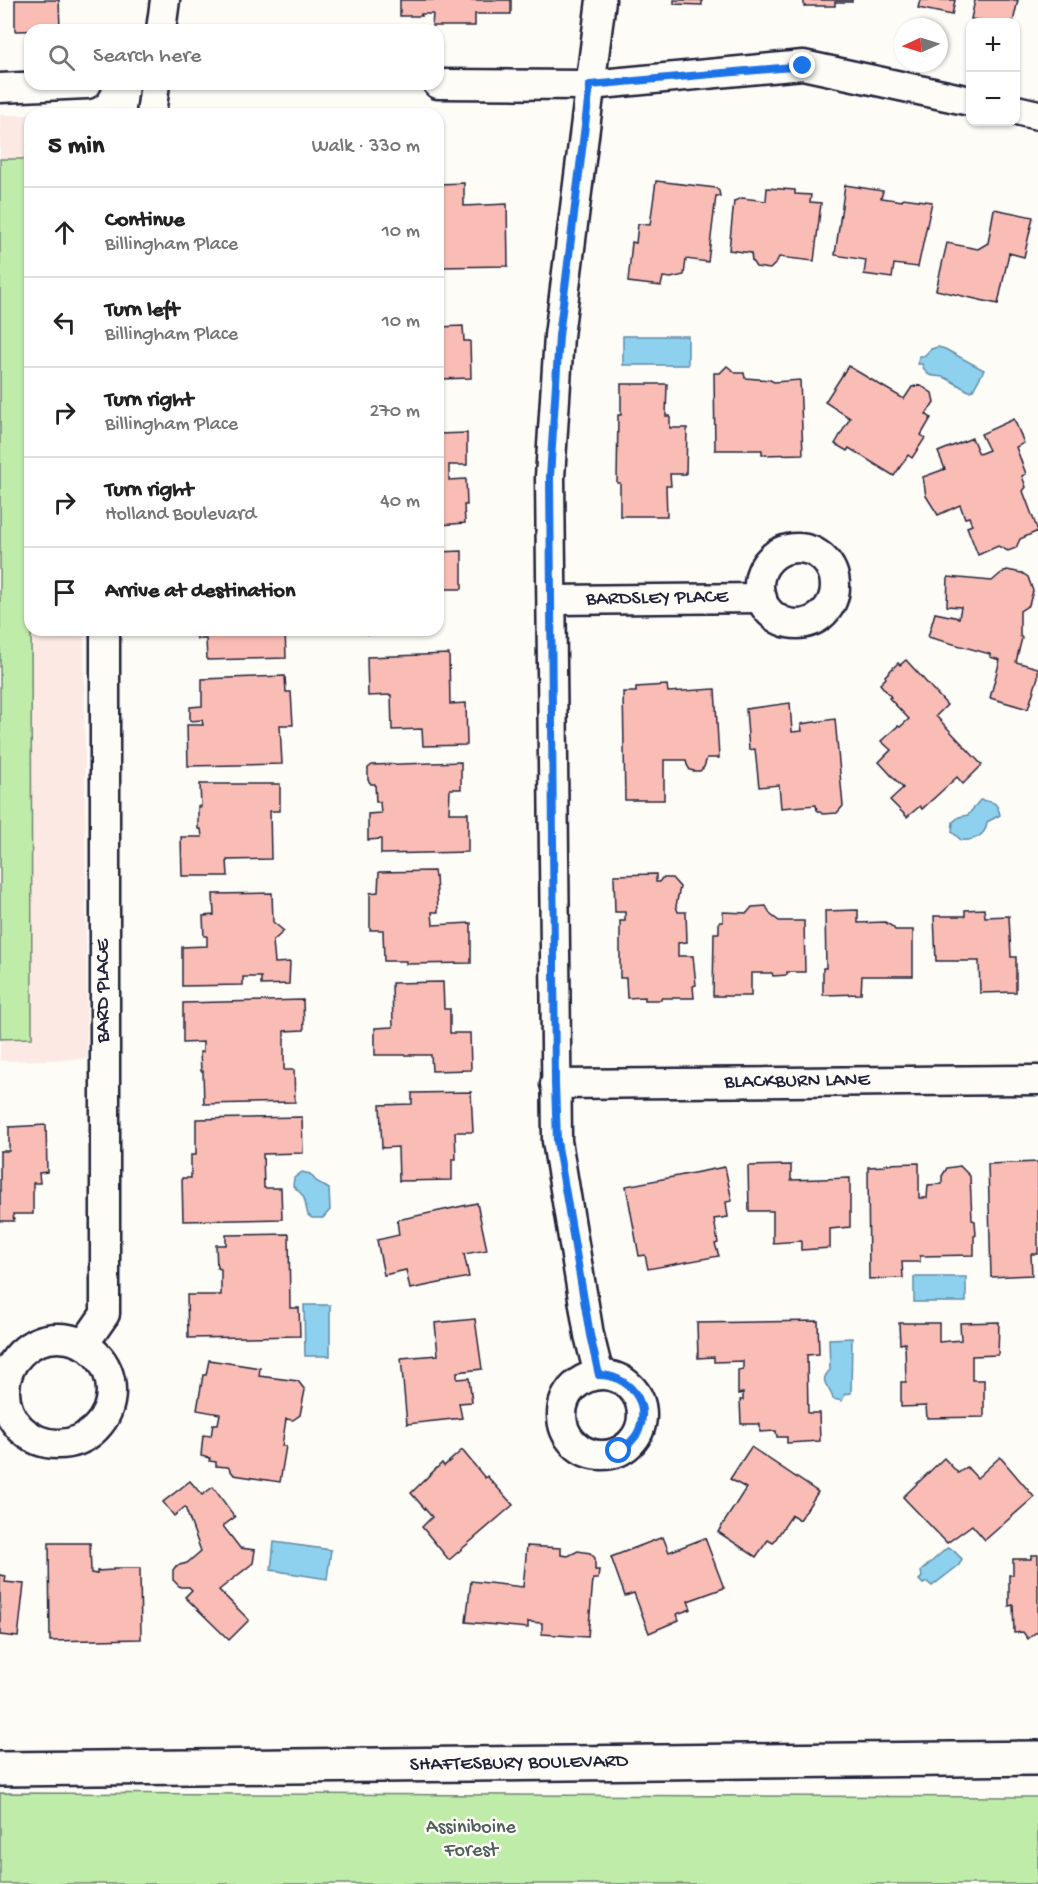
<!DOCTYPE html>
<html lang="en">
<head>
<meta charset="utf-8">
<style>
	:root { --surface:#fff; --page:#f2f2f2; --text:#222; --muted:#767676; --line:#e0e0e0 }
	body { margin:0; font-family:"Gochi Hand",sans-serif; background:var(--page); color:var(--text) }
	.controls { position:absolute; right:18px; top:18px; display:grid; overflow:hidden; border-radius:12px; box-shadow:0 2px 4px #0004 }
	.controls button { width:54px; height:54px; display:grid; place-items:center; padding:0; border:0; border-bottom:2px solid var(--line); background:var(--surface); color:var(--text); font:30px sans-serif }
	.compass { position:absolute; left:894px; top:18px; width:54px; height:54px; border-radius:50%; background:var(--surface); box-shadow:0 2px 4px #0004; rotate:266deg }
	.stop { position:absolute; width:18px; height:18px; margin:-14px; border:4px solid #1a73e8; border-radius:50%; background:#fff }
	.stop.end { background:#1a73e8; border-color:#fff; box-shadow:0 2px 6px #0008 }
	.list { margin:0; padding:0; list-style:none }
	h2 { display:flex; justify-content:space-between; align-items:center; height:78px; margin:0; padding:0 24px; font-size:26px }
	h2 small { font-size:20px; font-weight:400; color:var(--muted) }
	.list li { display:grid; grid-template-columns:39px 1fr auto; gap:18px; align-items:center; box-sizing:border-box; height:90px; padding:0 24px; border-top:2px solid var(--line) }
	.list b { display:block; font-size:22px; white-space:nowrap }
	.list p { margin:0; font-size:20px; white-space:nowrap; color:var(--muted) }
	.list em { font-size:20px; font-style:normal; color:var(--muted) }
	.icon { flex:none; width:33px; height:33px; fill:none; stroke:currentColor; stroke-width:2; stroke-linecap:round; stroke-linejoin:round }
	.map { position:relative; flex:none; width:1038px; height:1884px; overflow:hidden }
	.search { position:absolute; background:var(--surface); box-shadow:0 2px 4px #0004; left:24px; top:24px; width:420px; height:66px; display:flex; align-items:center; gap:15px; box-sizing:border-box; padding:0 21px; border-radius:18px; color:var(--muted); font-size:22px }
	.panel { position:absolute; background:var(--surface); box-shadow:0 2px 4px #0004; left:24px; top:108px; width:420px; height:528px; border-radius:18px }
	.map>svg:first-child { display:block }
</style>
</head>
<body>
<div class="map">
<svg width="1038" height="1884" viewBox="0 0 1038 1884">
	<rect width="100%" height="100%" fill="#fdfcf7"/>
	<filter id="ink" filterUnits="userSpaceOnUse"><feTurbulence type="fractalNoise" baseFrequency=".0167" numOctaves="2"/><feDisplacementMap in="SourceGraphic" scale="12" xChannelSelector="R" yChannelSelector="G"/><feConvolveMatrix kernelMatrix="1 2 1 2 8 2 1 2 1" color-interpolation-filters="sRGB"/></filter>
	<g filter="url(#ink)">
		<path fill="#fce9e4" d="M0 115H30V630H84L87 1059 0 1061Z"/>
		<g fill="#bfeca9" stroke="#708772" stroke-width="1.5">
			<path d="M0 159H30L32 1038 0 1039Z"/>
			<path d="M0 1793 1038 1797V1884H0Z"/>
		</g>
		<g fill="#8dd1ee" stroke="#628ba6" stroke-width="1.5">
			<rect x="623" y="336" width="65" height="29"/>
			<path d="M938 347 945 349 984 370 973 390 969 391C961 387 954 382 946 378 935 373 928 382 922 364H918L919 356H924L931 349Z"/>
			<path d="M980 800C993 802 997 801 1000 815L987 822C986 836 974 841 961 840L952 832 953 822 959 817 968 815Z"/>
			<path d="M302 1172 310 1174 316 1181 329 1189 330 1210 323 1218H312L308 1215C303 1198 308 1199 293 1186L294 1178Z"/>
			<rect x="914" y="1277" width="52" height="25"/>
			<path d="M304 1305H330V1356H305Z"/>
			<path d="M852 1338 851 1393 845 1394 842 1401 833 1399C831 1387 817 1382 830 1370L829 1339Z"/>
			<path d="M274 1542 331 1550 327 1579 271 1570Z"/>
			<path d="M947 1548 953 1550 962 1559 959 1565 932 1586 927 1582 923 1584 919 1580 922 1577 921 1571Z"/>
		</g>
		<g fill="#f9bdb6" stroke="#22223b" stroke-width="1.5">
			<path d="M15 0H59L60 30 15 31Z"/>
			<path d="M400 0H511V14H475V26H432L433 14H421L422 16H400Z"/>
			<path d="M674 0H702V5L674 4Z"/>
			<path d="M804 0H852V2H835V6H804Z"/>
			<path d="M920 0H955L952 15 918 8Z"/>
			<path d="M975 0H1018L1013 22H988L971 19Z"/>
			<path d="M656 181 716 188 719 191 720 196H716L708 262 686 259 684 275 671 278 663 277 661 286 628 282 632 242 636 243 638 224 650 225Z"/>
			<path d="M464 183V206L507 204 508 266 438 267V184Z"/>
			<path d="M845 185 883 191 881 198 902 201 903 198 932 202 918 267 894 264 892 278 864 274 866 260 835 255Z"/>
			<path d="M767 188 795 190V194L811 195 810 202 821 203 814 261 779 257 776 263 770 269 756 267 752 261 751 253 729 250 734 201 742 198 766 201Z"/>
			<path d="M994 209 1033 217 1024 257 1009 253 998 304 936 290 947 243 978 249 988 243Z"/>
			<path d="M463 326 464 341H470L471 378 439 379 440 383H438V327Z"/>
			<path d="M727 366 736 373H744L745 378 770 380 774 382 800 380 803 454 762 455V450H715L714 373H720Z"/>
			<path d="M848 366 904 399 912 387 920 385 932 393 934 402 926 414 931 418 921 435 925 438 912 458 908 455 894 476 849 448 847 451 835 444 850 418 825 402Z"/>
			<path d="M621 384H667L666 416H670V428H687L686 474H670L671 486H666L667 516H620V483H617L618 415H621Z"/>
			<path d="M1014 419 1024 443 1016 447 1026 474 1022 476 1026 487 1023 491 1038 531 1020 539 1016 548 1008 551 998 546 978 555 967 527 972 525 969 517 965 518 960 505 938 515 926 496 923 477 945 469 938 452 972 438 979 454 989 450 981 434Z"/>
			<path d="M467 433V465H449V480L466 479 467 505H464L465 523 440 525V529H438V434Z"/>
			<path d="M462 551V589H438V552Z"/>
			<path d="M1007 570 1022 573 1028 577 1033 591 1029 605 1020 611V636L1022 638 1016 662 1038 668V677L1028 709 990 698 1000 660 990 657V654L928 637 935 613 959 618 961 607 947 606 948 577 992 581 1000 574Z"/>
			<path d="M196 630H285L286 658 207 660 206 639H197Z"/>
			<rect x="368" y="630" width="63" height="4"/>
			<path d="M449 654 450 704 466 703 467 745 423 746 422 729 392 730 391 695 368 696 367 657Z"/>
			<path d="M906 660 947 705 936 716 982 765 963 784 957 777 922 809 920 806 907 817 890 800 903 788 879 762 891 750 881 741 898 726 900 727 909 719 889 698 891 697 880 684 886 678 885 676 898 663 900 665Z"/>
			<path d="M285 676 286 692H291L293 725H280L282 764 188 766 187 725H203L202 720 190 721V707L202 706V679Z"/>
			<path d="M667 685 668 692 715 689 719 758H707L704 767 700 771H694L690 770 687 765 686 760H664V800H625L623 692H636V687Z"/>
			<path d="M790 703 792 732 802 731 801 724 835 719 843 806 837 813 823 814 817 810 816 805 781 808 779 785 759 787 755 749 749 750 746 709Z"/>
			<path d="M461 762V789H450L449 813H468V852L381 854V839L368 840V814L381 813 380 802H376L375 784H371L368 780V768L372 765Z"/>
			<path d="M200 784H280V811H270L271 859 227 860 228 876H182L181 837H202L201 829H198V806L201 807Z"/>
			<path d="M434 871 435 877 436 876 438 912H432L433 925 471 923V963L406 964V961H384L383 930H370V893L378 892 379 872Z"/>
			<path d="M656 874V882H659L662 878H672L680 887 676 906 678 912H686L687 942 678 943V956H693L696 985 693 986 694 998H661V1000H645V997L627 998 626 978H620V921H625V912H615L614 875Z"/>
			<path d="M272 893 273 922 284 931 273 941 275 963 290 962 289 984 261 985V977H243V985L182 986V947L207 946V936H204L203 916 214 915 213 894Z"/>
			<path d="M766 906 771 915 779 921H804L805 972H787V975L773 976 772 973H751V996H713L714 933H719V922H723V912L747 913 752 907Z"/>
			<path d="M984 909 985 917 1009 916 1011 957H1016V992L980 993 979 961H936L934 916H965V910Z"/>
			<path d="M858 910V923L885 922 893 927 895 930H913V976H862L861 994 823 995V968H826L825 911Z"/>
			<path d="M443 982 444 1009H450V1033H470L471 1070 432 1071 431 1055H375V1028L393 1027 392 983Z"/>
			<path d="M303 1000 304 1030 284 1031V1070H294L295 1102 204 1104 203 1071H201L200 1052H203V1042L183 1043V1003Z"/>
			<path d="M471 1092 473 1132H455L456 1159H452V1180L399 1181 398 1147 382 1148 380 1105 412 1104V1093Z"/>
			<path d="M302 1117 303 1153 263 1154 264 1188H281L282 1219 183 1221 182 1178H191V1155H196V1119Z"/>
			<path d="M46 1125 47 1172 39 1173 40 1183H33V1214H13L14 1221H0V1151H9V1127Z"/>
			<path d="M1038 1162V1254H1031L1032 1275 991 1277 988 1164Z"/>
			<path d="M919 1163V1198H927L928 1185 942 1184V1176L947 1168 960 1166 970 1176 972 1220 975 1221 976 1235 974 1236V1255L920 1256V1262H902L903 1278 869 1279 868 1167 885 1166V1164Z"/>
			<path d="M791 1165V1180L850 1178V1227L830 1229V1248L801 1250V1241L773 1243V1211H749L748 1166Z"/>
			<path d="M725 1167 732 1201 726 1202 728 1217 714 1219 718 1243 715 1244 719 1256 648 1269 645 1255 639 1256 626 1186Z"/>
			<path d="M477 1203 487 1250 464 1254 469 1277 410 1289 406 1270 384 1275 377 1240 399 1235 397 1220Z"/>
			<path d="M289 1234 290 1308H299L300 1336 188 1338 187 1295H221V1269L217 1268 216 1245H226V1235Z"/>
			<path d="M475 1319 482 1369 457 1372V1379L469 1378 472 1402 459 1403 462 1418 407 1424 401 1358 438 1355 435 1323Z"/>
			<path d="M818 1321 819 1354 807 1355 808 1413H819L820 1441 787 1443V1437H777L776 1431 760 1432V1424H741L740 1400H743V1393L738 1394V1370L743 1369V1361L714 1362V1357L698 1358 697 1323Z"/>
			<path d="M999 1322 998 1355 972 1356V1380H984V1417L927 1418 926 1406 901 1407V1382H906L905 1343 900 1344 899 1323H939V1342L961 1340 960 1323Z"/>
			<path d="M209 1360 260 1368 259 1376 298 1381 305 1390 300 1415 293 1420 286 1419 282 1446H286L280 1482 234 1475 228 1467 216 1466V1462L209 1461 210 1458 201 1456 203 1435 211 1436 213 1424H218L220 1414 197 1410 203 1375H206Z"/>
			<path d="M751 1447 818 1492 800 1520 792 1515 773 1543 768 1540 756 1557 718 1532 746 1488 730 1479Z"/>
			<path d="M462 1450 485 1478 487 1476 513 1505 449 1560 422 1527 432 1517 411 1493 442 1463 444 1466Z"/>
			<path d="M1000 1457 1034 1497 985 1540 972 1525 947 1543 903 1497 944 1458 958 1473 967 1467 977 1478Z"/>
			<path d="M190 1481 202 1495 213 1487 235 1517 223 1526 240 1548 255 1550 253 1563 219 1590 249 1620 229 1640 185 1597 192 1590 189 1587H180L173 1580V1570L176 1566 187 1563 201 1551 185 1507 174 1516 163 1502Z"/>
			<path d="M663 1537 669 1552 705 1538 724 1588 688 1601 691 1609 677 1614 679 1620 649 1633 634 1593 625 1596 611 1557Z"/>
			<path d="M49 1543H90L91 1573 97 1574V1571L113 1570V1568H140L141 1639 50 1641Z"/>
			<path d="M527 1546 561 1548V1555L568 1556 578 1551 590 1553 595 1558V1570H599L598 1579H593L588 1637 542 1634V1623L528 1622V1628L466 1622 471 1581 523 1587Z"/>
			<path d="M1031 1555H1038V1633H1035L1028 1639 1023 1632 1014 1633 1013 1605 1009 1606V1575H1013V1559H1031Z"/>
			<path d="M0 1575 6 1576 5 1582 24 1584 18 1637 0 1635Z"/>
		</g>
		<g fill="none" stroke-linecap="round" stroke-linejoin="round">
			<g stroke="#22223b" stroke-width="33">
				<g id="minor">
					<path d="M161 30 165 0"/>
					<path d="M438 84 590 85 803 65 970 101"/>
					<path d="M0 88 87 84"/>
					<path d="M1016 110 1038 115"/>
					<path d="M151 114 155 84"/>
					<circle cx="797" cy="586" r="38"/>
					<path d="M552 600 762 598"/>
					<path d="M555 1084 1038 1080"/>
					<circle cx="58" cy="1391" r="53"/>
					<path d="M84 1344 105 1314V630"/>
					<path d="M599 1375 589 1335 557 1141 550 477 559 336 601 0"/>
					<circle cx="602" cy="1415" r="40"/>
				</g>
			</g>
			<g stroke="#22223b" stroke-width="38">
				<path id="tertiary" d="M0 1769 1038 1758"/>
			</g>
			<use href="#minor" stroke="#fdfcf7" stroke-width="28"/>
			<use href="#tertiary" stroke="#fdfcf7" stroke-width="33"/>
		</g>
	</g>
	<g fill="none" stroke-linecap="round" stroke-linejoin="round" filter="url(#ink)">
		<path stroke="#1a73e8" stroke-width="8" d="M619 1451C627 1445 635 1440 639 1430 651 1401 627 1375 599 1375L590 1335 557 1141 555 1084 550 477 559 336 590 85 803 66"/>
	</g>
	<g text-anchor="middle" dominant-baseline="central" stroke-width="5" stroke-linejoin="round" paint-order="stroke">
		<g font-size="20" fill="#22223b" stroke="#fdfcf7">
			<text transform="translate(657 599) rotate(-1)">BARDSLEY PLACE</text>
			<text transform="translate(104 991) rotate(-90)">BARD PLACE</text>
			<text transform="translate(797 1082) rotate(-1)">BLACKBURN LANE</text>
			<text transform="translate(519 1764) rotate(-1)">SHAFTESBURY BOULEVARD</text>
		</g>
		<g font-size="20" fill="#515f5c" stroke="#fdfcf7">
			<text x="471" y="1828">Assiniboine<tspan x="471" dy="23">Forest</tspan></text>
		</g>
	</g>
</svg>
<div class="controls">
<button>+</button>
<button>−</button>
</div>
<svg class="compass" viewBox="-18 -18 36 36"><path d="M0-13l5 13h-10z" fill="#e53935"/><path d="M0 13l5-13h-10z" fill="#767676"/></svg>
<div class="stop" style="left:619px;top:1451px"></div>
<div class="stop end" style="left:803px;top:66px"></div>
<div class="search"><svg class="icon" aria-label="search" viewBox="0 0 24 24"><circle cx="10" cy="10" r="6"/><path d="M15 15l6 6"/></svg>Search here</div>
<section class="panel">
<h2>5 min<small>Walk · 330 m</small></h2>
<ul class="list">
<li><svg class="icon" aria-label="ahead" viewBox="0 0 24 24"><path d="M12 20V5M6 11l6-6 6 6"/></svg><div><b>Continue</b><p>Billingham Place</p></div><em>10 m</em></li>
<li><svg class="icon" aria-label="left" viewBox="0 0 24 24"><path d="M17 20v-9H6M10 6l-5 5 5 5"/></svg><div><b>Turn left</b><p>Billingham Place</p></div><em>10 m</em></li>
<li><svg class="icon" aria-label="right" viewBox="0 0 24 24"><path d="M7 20v-9h11M14 6l5 5-5 5"/></svg><div><b>Turn right</b><p>Billingham Place</p></div><em>270 m</em></li>
<li><svg class="icon" aria-label="right" viewBox="0 0 24 24"><path d="M7 20v-9h11M14 6l5 5-5 5"/></svg><div><b>Turn right</b><p>Holland Boulevard</p></div><em>40 m</em></li>
<li><svg class="icon" aria-label="arrive" viewBox="0 0 24 24"><path d="M6 21V4h12l-3 4 3 4H6"/></svg><div><b>Arrive at destination</b></div></li>
</ul>
</section>
</div>
</body>
</html>
